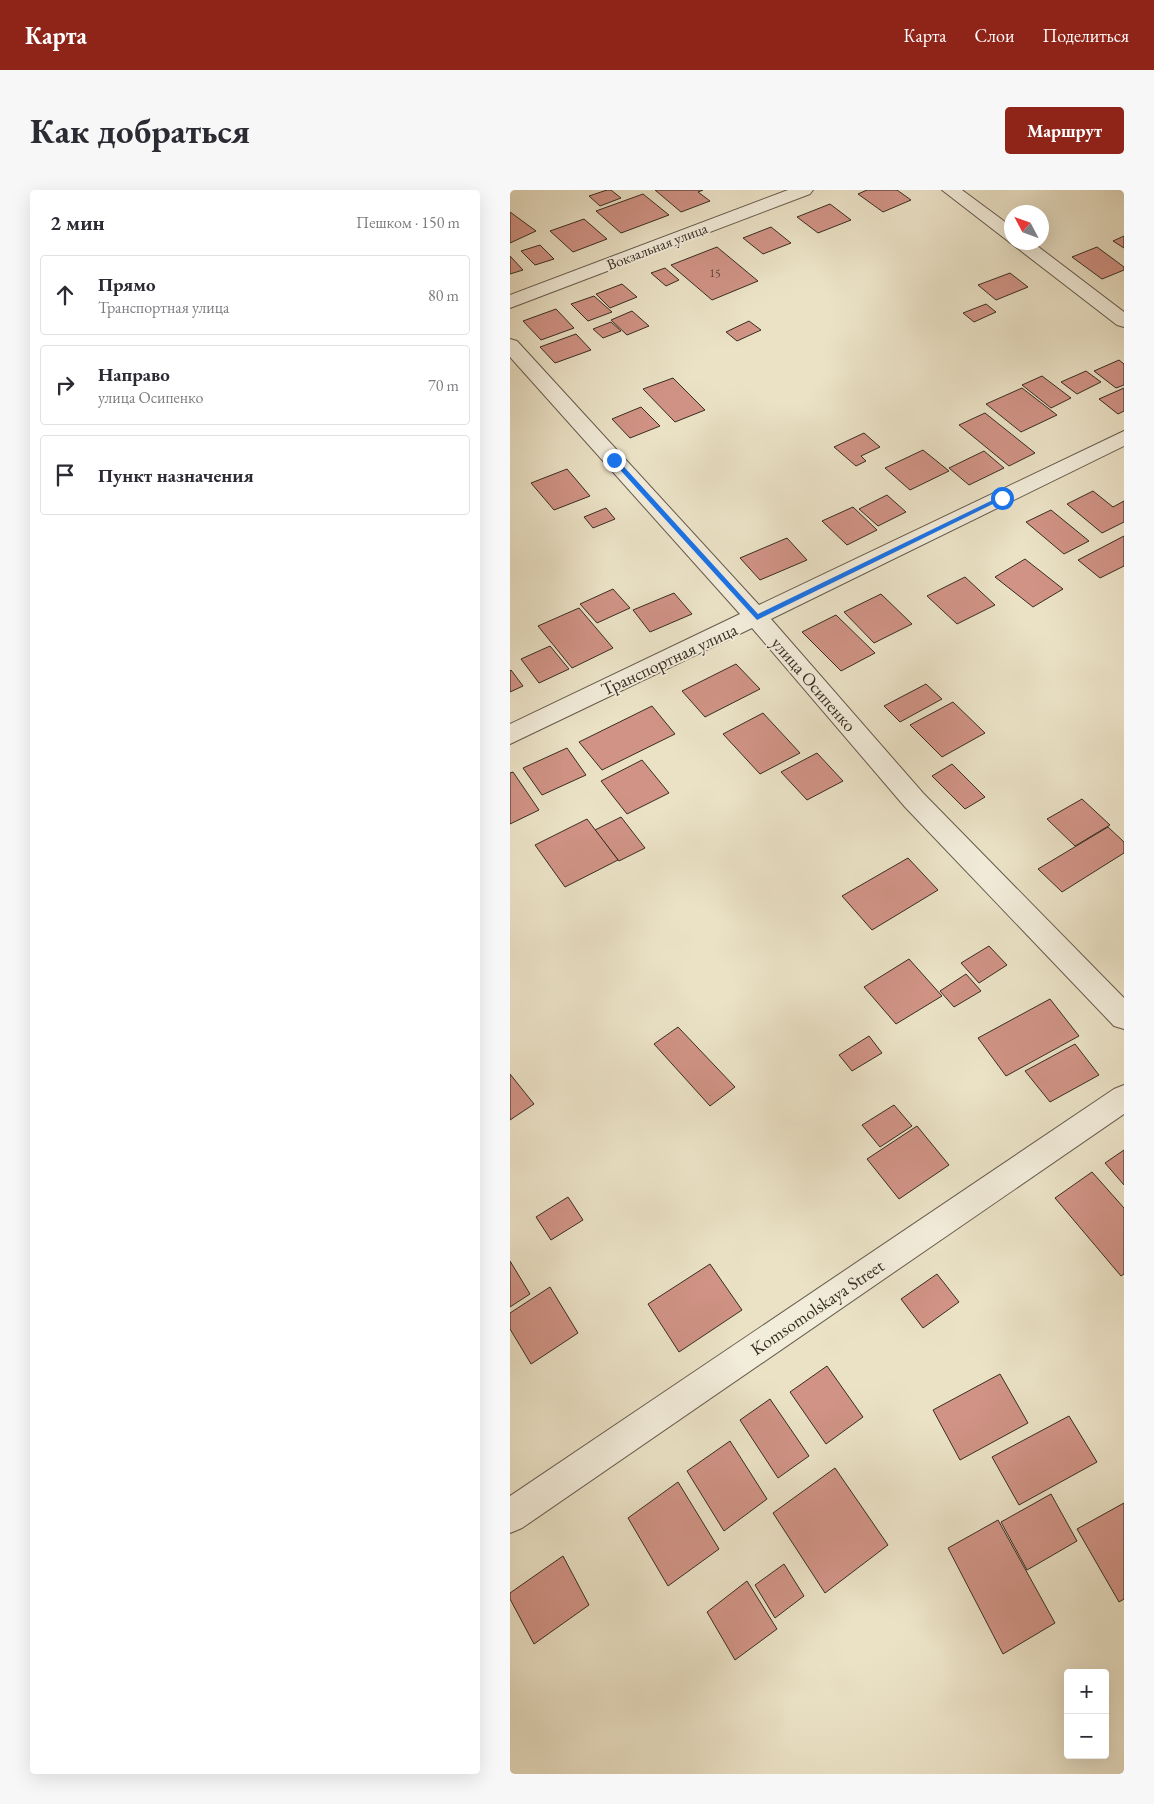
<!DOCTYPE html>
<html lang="ru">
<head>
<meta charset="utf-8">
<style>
	:root { --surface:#fff; --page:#f7f7f7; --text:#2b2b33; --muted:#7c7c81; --line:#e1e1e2; --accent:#8f2418 }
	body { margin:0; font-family:"EB Garamond",serif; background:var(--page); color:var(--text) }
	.controls { position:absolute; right:15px; bottom:15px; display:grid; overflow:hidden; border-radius:5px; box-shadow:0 5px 20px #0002 }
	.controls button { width:45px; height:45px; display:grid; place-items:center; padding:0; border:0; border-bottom:1px solid var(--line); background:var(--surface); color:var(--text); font:25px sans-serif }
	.compass { position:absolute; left:494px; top:15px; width:45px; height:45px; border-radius:50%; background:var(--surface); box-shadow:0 5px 20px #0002; rotate:311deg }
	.stop { position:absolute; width:15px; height:15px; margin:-11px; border:4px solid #1a73e8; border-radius:50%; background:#fff }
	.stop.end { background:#1a73e8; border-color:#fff; box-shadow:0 1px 5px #0008 }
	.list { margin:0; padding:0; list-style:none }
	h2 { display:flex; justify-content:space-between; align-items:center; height:65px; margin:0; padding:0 20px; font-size:21px }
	h2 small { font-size:16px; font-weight:400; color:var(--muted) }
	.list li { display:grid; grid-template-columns:32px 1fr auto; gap:15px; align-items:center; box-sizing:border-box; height:80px; margin:0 10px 10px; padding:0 10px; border:1px solid var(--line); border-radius:5px }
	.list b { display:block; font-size:19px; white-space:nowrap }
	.list p { margin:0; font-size:16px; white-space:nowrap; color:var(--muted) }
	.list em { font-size:16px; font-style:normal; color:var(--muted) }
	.icon { flex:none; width:28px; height:28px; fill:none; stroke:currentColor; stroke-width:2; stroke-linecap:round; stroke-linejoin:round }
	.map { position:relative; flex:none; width:614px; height:1584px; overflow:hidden; border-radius:5px }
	header { display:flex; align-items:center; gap:30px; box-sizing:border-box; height:70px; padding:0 25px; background:var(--accent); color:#fff }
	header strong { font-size:24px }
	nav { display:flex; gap:28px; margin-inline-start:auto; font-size:18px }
	.intro { display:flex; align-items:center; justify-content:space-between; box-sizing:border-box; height:120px; padding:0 30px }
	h1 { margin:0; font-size:35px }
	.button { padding:12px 22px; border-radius:5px; background:var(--accent); color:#fff; font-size:18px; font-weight:700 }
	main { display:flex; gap:30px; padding:0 30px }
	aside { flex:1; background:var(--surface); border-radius:5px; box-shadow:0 5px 20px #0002 }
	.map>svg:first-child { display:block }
</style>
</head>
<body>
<header>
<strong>Карта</strong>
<nav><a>Карта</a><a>Слои</a><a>Поделиться</a></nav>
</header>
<div class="intro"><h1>Как добраться</h1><a class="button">Маршрут</a></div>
<main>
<aside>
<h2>2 мин<small>Пешком · 150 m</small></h2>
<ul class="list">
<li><svg class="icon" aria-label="ahead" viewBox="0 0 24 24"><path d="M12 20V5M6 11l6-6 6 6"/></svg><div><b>Прямо</b><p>Транспортная улица</p></div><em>80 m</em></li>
<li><svg class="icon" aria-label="right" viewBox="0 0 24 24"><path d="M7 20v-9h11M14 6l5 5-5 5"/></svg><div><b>Направо</b><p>улица Осипенко</p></div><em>70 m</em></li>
<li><svg class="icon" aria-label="arrive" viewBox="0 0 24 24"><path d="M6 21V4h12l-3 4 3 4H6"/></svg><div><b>Пункт назначения</b></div></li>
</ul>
</aside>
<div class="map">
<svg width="614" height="1584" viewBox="0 0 614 1584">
	<rect width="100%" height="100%" fill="#ebe2c6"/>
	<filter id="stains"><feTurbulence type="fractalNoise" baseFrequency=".004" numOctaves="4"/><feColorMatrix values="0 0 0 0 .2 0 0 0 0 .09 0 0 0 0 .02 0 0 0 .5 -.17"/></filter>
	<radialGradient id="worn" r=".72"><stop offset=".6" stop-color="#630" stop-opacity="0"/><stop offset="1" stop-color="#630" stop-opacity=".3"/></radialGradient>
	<g fill="#d09385" stroke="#382d23">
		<path d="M97 0H101L111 8 90 16 79 6Z"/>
		<path d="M145 0H193L188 2 200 11 171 22Z"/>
		<path d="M357 0H387L401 10 373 22 348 4Z"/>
		<path d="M133 4 159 25 111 43 86 21Z"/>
		<path d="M320 14 341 30 308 43 287 27Z"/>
		<path d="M0 22 26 41 0 53Z"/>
		<path d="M74 29 97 49 63 62 40 41Z"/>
		<path d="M261 37 281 53 253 64 233 48Z"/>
		<path d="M614 46V58L603 51Z"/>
		<path d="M30 55 44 69 25 75 11 61Z"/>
		<path d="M207 57 248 91 202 110 161 75Z"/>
		<path d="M587 57 614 77V80L592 89 562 67Z"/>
		<path d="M0 66 13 80 0 84Z"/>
		<path d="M155 78 169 90 156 96 141 83Z"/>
		<path d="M500 83 518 97 486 110 468 95Z"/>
		<path d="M112 94 127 107 100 118 86 104Z"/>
		<path d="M84 106 102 122 78 131 61 114Z"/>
		<path d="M476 114 486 122 464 132 453 123Z"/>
		<path d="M46 119 64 138 31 150 13 131Z"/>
		<path d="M122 121 139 136 117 145 101 130Z"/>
		<path d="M239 131 251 140 227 151 216 142Z"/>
		<path d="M101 132 111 141 93 148 83 139Z"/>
		<path d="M66 144 81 160 45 173 30 157Z"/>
		<path d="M609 170 614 174V195L606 198 584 181Z"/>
		<path d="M576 181 591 192 567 204 551 192Z"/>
		<path d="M532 186 561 208 541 218 512 195Z"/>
		<path d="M163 188 195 220 165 232 133 199Z"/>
		<path d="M512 198 547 225 511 242 476 214Z"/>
		<path d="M614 198V221L608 224 589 209Z"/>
		<path d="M131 217 150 236 120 248 102 229Z"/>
		<path d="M475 223 525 263 499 276 449 235Z"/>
		<path d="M354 243 370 257 351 266 356 271 346 276 324 257Z"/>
		<path d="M413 260 439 281 400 300 375 278Z"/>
		<path d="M474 261 494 278 459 295 439 278Z"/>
		<path d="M57 279 80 306 44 320 21 293Z"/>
		<path d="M583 301 603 317 614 311V332L592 343 557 314Z"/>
		<path d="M377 305 396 322 368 336 349 319Z"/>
		<path d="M343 317 367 340 337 355 312 331Z"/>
		<path d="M96 318 105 329 83 338 74 327Z"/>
		<path d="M541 320 579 351 554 364 516 332Z"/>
		<path d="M614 346V376L590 388 568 370Z"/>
		<path d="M277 348 297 370 250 390 230 368Z"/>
		<path d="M515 369 553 399 523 417 485 387Z"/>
		<path d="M455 387 485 415 447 434 417 406Z"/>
		<path d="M103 399 120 418 87 433 70 414Z"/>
		<path d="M164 403 182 424 140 442 123 420Z"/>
		<path d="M371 404 402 434 364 453 334 422Z"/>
		<path d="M69 418 103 458 62 478 28 436Z"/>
		<path d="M326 425 365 463 331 481 292 442Z"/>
		<path d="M40 456 59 479 29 493 11 469Z"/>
		<path d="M226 474 250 499 195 527 172 501Z"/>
		<path d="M1 480 13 496 0 502V481Z"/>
		<path d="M416 494 432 509 390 532 374 516Z"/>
		<path d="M443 512 475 543 432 567 400 535Z"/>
		<path d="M142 516 165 544 92 580 69 552Z"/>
		<path d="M253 523 290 563 250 584 213 544Z"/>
		<path d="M57 558 76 585 32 605 13 578Z"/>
		<path d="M307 563 333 591 297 610 271 582Z"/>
		<path d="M132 570 159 603 117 624 91 591Z"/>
		<path d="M442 574 475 607 455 619 422 586Z"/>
		<path d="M3 582 29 620 0 634V583Z"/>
		<path d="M572 609 600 635 565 656 537 629Z"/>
		<path d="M111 627 135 658 109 671 85 640Z"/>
		<path d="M77 629 108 670 55 697 25 655Z"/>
		<path d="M598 637 614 652V663L552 702 528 679Z"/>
		<path d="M398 668 428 700 362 740 332 706Z"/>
		<path d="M479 756 497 775 469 793 451 773Z"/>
		<path d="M399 769 432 806 386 834 354 797Z"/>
		<path d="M456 784 471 801 444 817 430 801Z"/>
		<path d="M540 809 569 846 496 886 468 848Z"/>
		<path d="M168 837 225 897 200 916 144 854Z"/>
		<path d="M359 846 372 863 342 881 329 865Z"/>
		<path d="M565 854 589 885 540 912 515 881Z"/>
		<path d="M0 884 24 914 0 930Z"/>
		<path d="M384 915 402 936 370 957 352 935Z"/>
		<path d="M407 936 439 975 389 1009 357 969Z"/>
		<path d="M614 960V995L595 973Z"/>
		<path d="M582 982 614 1018V1084L611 1086 545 1008Z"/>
		<path d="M58 1007 73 1030 41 1050 26 1027Z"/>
		<path d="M0 1071 20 1104 0 1117Z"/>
		<path d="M200 1074 232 1120 169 1162 138 1114Z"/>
		<path d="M427 1084 449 1112 413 1138 391 1109Z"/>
		<path d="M40 1097 68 1143 21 1174 0 1139V1123Z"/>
		<path d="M317 1176 353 1227 316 1254 280 1202Z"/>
		<path d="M490 1184 518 1233 450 1270 423 1220Z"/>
		<path d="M260 1209 299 1266 268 1288 230 1230Z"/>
		<path d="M559 1226 587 1272 509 1315 482 1267Z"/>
		<path d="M220 1251 257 1309 214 1341 177 1281Z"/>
		<path d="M325 1278 378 1355 315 1403 263 1323Z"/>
		<path d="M168 1292 209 1359 158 1396 118 1328Z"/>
		<path d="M541 1304 567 1351 517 1380 491 1332Z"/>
		<path d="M614 1313V1409L609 1412 567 1339Z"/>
		<path d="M488 1330 545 1433 493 1464 438 1358Z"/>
		<path d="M53 1366 79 1415 24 1454 0 1409V1403Z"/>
		<path d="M274 1374 294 1406 265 1428 245 1395Z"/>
		<path d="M237 1391 267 1439 225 1470 197 1422Z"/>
	</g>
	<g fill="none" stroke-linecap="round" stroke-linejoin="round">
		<g stroke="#655a4c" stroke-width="2">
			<g id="minor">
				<path d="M278 0H303L300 4 0 118V105Z"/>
				<path d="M432 0H452L502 37V52H522L614 122V137L607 135Z"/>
				<path d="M0 149 7 151 249 415 614 241V256L261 429 413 603 614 808V839L604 836 395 617 242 438 0 554V534L230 424 0 167Z"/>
				<path d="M614 895V924L12 1338 0 1343V1306L604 899Z"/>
			</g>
		</g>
		<use href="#minor" fill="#f2ecda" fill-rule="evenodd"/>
	</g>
	<path fill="#1a73e8" d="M102 268H106L248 424 489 307 495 308 247 430 102 271Z"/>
	<g text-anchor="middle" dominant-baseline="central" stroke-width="4" stroke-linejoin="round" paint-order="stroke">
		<g font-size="12" fill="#5e463c">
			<text x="205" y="83">15</text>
		</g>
		<g font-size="15" fill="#382d23" stroke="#f2ecda">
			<text transform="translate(147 56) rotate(-21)">Вокзальная улица</text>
		</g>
		<g font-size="18" fill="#382d23" stroke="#f2ecda">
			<text transform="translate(159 469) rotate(-25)">Транспортная улица</text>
			<text transform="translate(304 494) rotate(49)">улица Осипенко</text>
			<text transform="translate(307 1117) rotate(-34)">Komsomolskaya Street</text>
		</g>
	</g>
	<rect width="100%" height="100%" filter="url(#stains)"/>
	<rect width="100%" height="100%" fill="url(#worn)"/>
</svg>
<div class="controls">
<button>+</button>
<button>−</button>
</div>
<svg class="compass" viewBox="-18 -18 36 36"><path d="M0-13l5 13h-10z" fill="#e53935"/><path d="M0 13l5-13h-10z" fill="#7c7c81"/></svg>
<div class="stop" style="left:492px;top:308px"></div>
<div class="stop end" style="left:104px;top:270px"></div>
</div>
</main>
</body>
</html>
